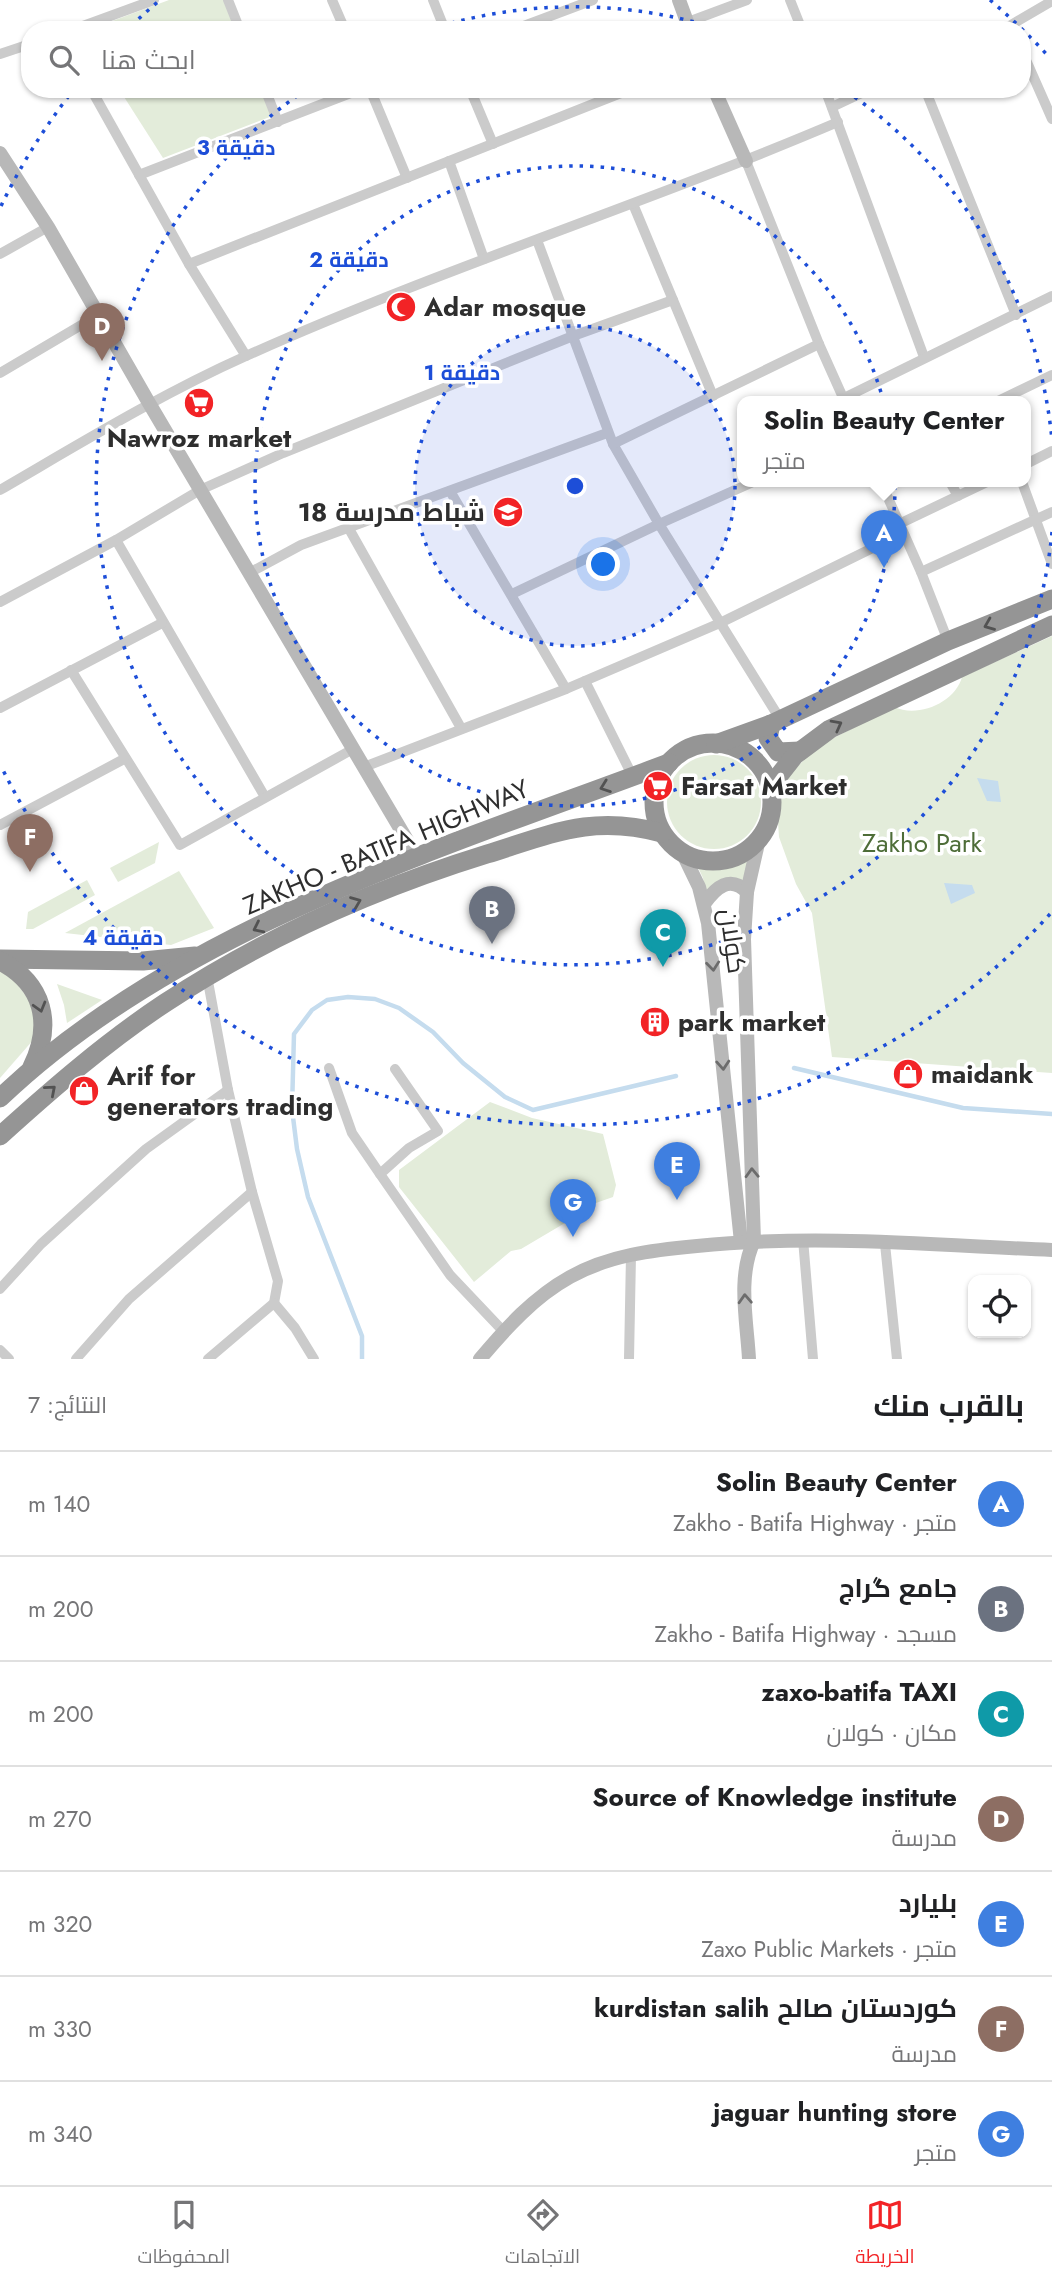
<!DOCTYPE html>
<html lang="ar">
<head>
<meta charset="utf-8">
<style>
	:root { --surface:#fff; --page:#f2f2f2; --text:#202124; --muted:#757577; --line:#e0e0e0; --accent:#f22326 }
	body { margin:0; font-family:Jost,Cairo,sans-serif; background:var(--page); color:var(--text); direction:rtl }
	.controls { position:absolute; right:21px; bottom:21px; display:grid; overflow:hidden; border-radius:14px; box-shadow:0 2px 5px #0004 }
	.controls button { width:63px; height:63px; display:grid; place-items:center; padding:0; border:0; border-bottom:2px solid var(--line); background:var(--surface); color:var(--text); font:35px sans-serif }
	.you { position:absolute; left:604px; top:565px; width:24px; height:24px; margin:-18px; border:5px solid #fff; border-radius:50%; background:#1a73e8; box-shadow:0 0 0 10px #1a73e833 }
	.badge { display:grid; place-items:center; width:46px; height:46px; border-radius:50%; background:var(--accent); color:#fff; font-size:23px; font-weight:700 }
	.pin { position:absolute; translate:-50% -58px; filter:drop-shadow(0 2px 4px #0008) }
	.pin::after { content:''; position:absolute; top:37px; width:24px; height:21px; background:inherit; clip-path:polygon(0 0,100% 0,50% 100%) }
	.popup { position:absolute; left:737px; top:396px; width:294px; height:91px; box-sizing:border-box; display:grid; place-content:center; border-radius:14px; background:var(--surface); filter:drop-shadow(0 2px 5px #0005); font-size:23px; white-space:nowrap; color:var(--muted) }
	.popup b { font-size:26px; color:var(--text) }
	.popup::after { content:''; position:absolute; left:50%; top:100%; margin-left:-14px; border:14px solid transparent; border-top-color:var(--surface) }
	.list { margin:0; padding:0; list-style:none }
	h2 { display:flex; justify-content:space-between; align-items:center; height:91px; margin:0; padding:0 28px; font-size:30px }
	h2 small { font-size:23px; font-weight:400; color:var(--muted) }
	.list li { display:grid; grid-template-columns:46px 1fr auto; gap:21px; align-items:center; box-sizing:border-box; height:105px; padding:0 28px; border-top:2px solid var(--line) }
	.list b { display:block; font-size:26px; white-space:nowrap }
	.list p { margin:0; font-size:23px; white-space:nowrap; color:var(--muted) }
	.list em { font-size:23px; font-style:normal; color:var(--muted) }
	.icon { flex:none; width:38px; height:38px; fill:none; stroke:currentColor; stroke-width:2; stroke-linecap:round; stroke-linejoin:round }
	.map { position:relative; flex:none; width:1052px; height:1359px; overflow:hidden; direction:ltr }
	.search { position:absolute; background:var(--surface); box-shadow:0 2px 5px #0004; left:21px; right:21px; top:21px; height:77px; display:flex; align-items:center; gap:18px; box-sizing:border-box; padding:0 24px; border-radius:28px; color:var(--muted); font-size:26px }
	.sheet { height:826px; background:var(--surface) }
	nav { display:flex; justify-content:space-around; align-items:center; box-sizing:border-box; height:98px; border-top:2px solid var(--line); background:var(--surface); font-size:19px; color:var(--muted) }
	nav a { display:grid; justify-items:center; gap:4px }
	nav .on { color:var(--accent) }
	.map>svg:first-child { display:block }
</style>
</head>
<body>
<div class="map">
<svg width="1052" height="1359" viewBox="0 0 1052 1359">
	<rect width="100%" height="100%" fill="#fff"/>
	<g fill="#e3ecda">
		<path d="M169 0H224L237 30H88Z"/>
		<path d="M119 89H264L275 115 163 158Z"/>
		<path d="M1052 636V1073L832 1057 812 913 796 884 779 837 777 808 790 774 818 746 894 707C918 718 955 703 962 677Z"/>
		<circle cx="714" cy="802" r="47"/>
		<path d="M159 842 155 863 118 882 110 868Z"/>
		<path d="M749 855 744 884 706 894 703 878 697 865C716 871 733 867 749 855Z"/>
		<path d="M179 871 214 928 171 945 65 933Z"/>
		<path d="M87 880 95 895 33 929H26L28 912Z"/>
		<path d="M0 964H3L38 1013 34 1039 0 1078Z"/>
		<path d="M57 984 102 1000 67 1023 64 1005Z"/>
		<path d="M490 1102 532 1118 603 1134 616 1185 613 1197 573 1211 570 1220 521 1249 511 1251 474 1282 399 1187V1170Z"/>
	</g>
	<g fill="#c5dcee">
		<path d="M977 778 998 781 1001 802 987 801Z"/>
		<path d="M944 883 972 885 975 893 951 904Z"/>
	</g>
	<g fill="none" stroke-linecap="round" stroke-linejoin="round">
		<g stroke="#c5dcee" stroke-width="4.5">
			<path d="M794 1068 963 1108 1052 1114"/>
			<path d="M362 1359V1336L308 1197 297 1149 292 1109 294 1034 312 1010 327 1000 348 997 375 999 399 1008 433 1032 463 1063 505 1097 533 1110 676 1076"/>
		</g>
		<g stroke="#cbcbcb" stroke-width="10">
			<path d="M228 0 240 30"/>
			<path d="M332 0 345 30"/>
			<path d="M433 0 445 30"/>
			<path d="M790 0 802 30"/>
			<path d="M688 22 747 0"/>
			<path d="M72 30 154 0"/>
			<path d="M513 30 593 0"/>
			<path d="M1013 30 1011 25 1052 1"/>
			<path d="M1022 51 1052 119"/>
			<path d="M0 54 30 44"/>
			<path d="M91 89 189 264 246 356"/>
			<path d="M265 89 278 122"/>
			<path d="M370 89 407 178"/>
			<path d="M470 89 493 144"/>
			<path d="M825 89 924 357"/>
			<path d="M925 89 1016 315"/>
			<path d="M832 107 870 89"/>
			<path d="M449 161 484 259"/>
			<path d="M746 161 819 344 845 402"/>
			<path d="M139 175 361 89"/>
			<path d="M633 204 713 396"/>
			<path d="M537 240 613 444 659 524 780 719"/>
			<path d="M0 254 48 227"/>
			<path d="M189 264 631 89"/>
			<path d="M0 373 100 314"/>
			<path d="M844 398 1052 296"/>
			<path d="M996 402 1052 375"/>
			<path d="M613 444 819 344"/>
			<path d="M1026 464 1052 451"/>
			<path d="M881 482 921 572 948 641"/>
			<path d="M950 482 958 496"/>
			<path d="M1022 482 1052 564"/>
			<path d="M0 490C81 443 161 394 246 356 440 269 643 205 838 122"/>
			<path d="M450 491 566 689"/>
			<path d="M899 524 987 482"/>
			<path d="M348 527 461 728"/>
			<path d="M116 540 265 797"/>
			<path d="M921 572 1052 512"/>
			<path d="M249 573 301 545 607 433"/>
			<path d="M512 594 659 524 753 482"/>
			<path d="M0 602 116 540 200 490 283 453 573 336 673 300"/>
			<path d="M71 670 180 845 353 749"/>
			<path d="M585 681 633 777"/>
			<path d="M0 708 162 623"/>
			<path d="M364 767 566 689 720 623 903 533"/>
			<path d="M0 825 124 759"/>
			<path d="M207 976 228 1090 252 1192 278 1281 274 1303 208 1359"/>
			<path d="M329 1068 352 1133 380 1174"/>
			<path d="M395 1069 438 1131 409 1148 380 1174 450 1275 504 1332"/>
			<path d="M803 1239 813 1359"/>
			<path d="M885 1244 897 1359"/>
			<path d="M0 1289 41 1244 146 1149 228 1090"/>
			<path d="M274 1303 295 1328 314 1359"/>
			<path d="M0 1350 9 1359"/>
			<path d="M76 1359 129 1299 252 1192"/>
			<path d="M629 1359 631 1255"/>
		</g>
		<g stroke="#b8b8b8" stroke-width="14">
			<path d="M679 0 690 30"/>
			<path d="M714 89 746 161"/>
			<path d="M0 153 48 227 149 403 417 857"/>
			<path d="M683 854 699 887 708 923 741 1242"/>
			<path d="M704 904C716 887 730 875 747 892"/>
			<path d="M480 1359C506 1328 534 1297 570 1277 609 1255 653 1250 697 1246 816 1234 934 1245 1052 1250"/>
			<path d="M749 1359C747 1321 737 1277 754 1241L744 939 747 892 759 839"/>
		</g>
		<g stroke="#959595" stroke-width="19">
			<path d="M771 724 768 738 778 752 800 751"/>
			<circle cx="713" cy="802" r="59"/>
			<path d="M716 744 771 724 948 641 1052 599"/>
			<path d="M770 787 795 755 830 729 1052 625"/>
			<path d="M0 959 143 961 195 956"/>
			<path d="M0 961C44 984 53 1024 32 1067"/>
			<path d="M0 1098C178 928 443 848 669 763"/>
			<path d="M0 1136C52 1089 106 1042 165 1003 264 938 374 889 487 854 552 834 592 814 662 833"/>
		</g>
	</g>
	<defs><path id="oneway-chevron" d="M-2-3.5L2.5 0L-2 3.5" fill="none" stroke-width="1.6" stroke-linecap="round" stroke-linejoin="round" transform="scale(1.75)"/></defs>
	<g stroke="#525252">
		<use href="#oneway-chevron" transform="translate(989 625) rotate(158)"/>
		<use href="#oneway-chevron" transform="translate(837 725) rotate(-28)"/>
		<use href="#oneway-chevron" transform="translate(605 787) rotate(160)"/>
		<use href="#oneway-chevron" transform="translate(356 902) rotate(-22)"/>
		<use href="#oneway-chevron" transform="translate(258 928) rotate(154)"/>
		<use href="#oneway-chevron" transform="translate(40 1007) rotate(74)"/>
		<use href="#oneway-chevron" transform="translate(51 1090) rotate(-41)"/>
	</g>
	<g stroke="#6c6c6c">
		<use href="#oneway-chevron" transform="translate(713 966) rotate(84)"/>
		<use href="#oneway-chevron" transform="translate(723 1065) rotate(86)"/>
		<use href="#oneway-chevron" transform="translate(752 1173) rotate(-92)"/>
		<use href="#oneway-chevron" transform="translate(745 1299) rotate(-93)"/>
	</g>
	<circle cx="575" cy="486" r="160" fill="#1d4ed8" fill-opacity=".12"/>
	<g fill="none" stroke="#1d4ed8" stroke-width="3.5" stroke-dasharray="3.5 7">
		<circle cx="575" cy="486" r="160"/>
		<circle cx="575" cy="486" r="320"/>
		<path d="M1052 532A479 479 0 1 1 304 91M431 29A479 479 0 0 1 719 29M846 91A479 479 0 0 1 1052 440"/>
		<path d="M1050 914A639 639 0 0 1 1 766M1 206A639 639 0 0 1 71 93M131 26A639 639 0 0 1 160 0M990 0A639 639 0 0 1 1050 58"/>
	</g>
	<defs>
		<g id="mosque-disc" transform="scale(1.575)"><circle r="9.5" fill="#f22326" stroke="#fff"/><path d="M3.5-4.9A6 6 0 1 0 3.5 4.9A5 5 0 1 1 3.5-4.9Z" fill="#fff"/></g>
		<g id="supermarket-disc" transform="scale(1.575)"><circle r="9.5" fill="#f22326" stroke="#fff"/><path d="M-6-5.5h2.5l.6 2H6L4.5 2H-2.5L-4.4-4H-6ZM-1.5 3.2a1.3 1.3 0 1 0 .1 0ZM3 3.2a1.3 1.3 0 1 0 .1 0Z" fill="#fff"/></g>
		<g id="school-disc" transform="scale(1.575)"><circle r="9.5" fill="#f22326" stroke="#fff"/><path d="M0-5L7-2L0 1L-7-2ZM-4 1L0 2.5L4 1V4Q0 6-4 4Z" fill="#fff"/></g>
		<g id="building-disc" transform="scale(1.575)"><circle r="9.5" fill="#f22326" stroke="#fff"/><path d="M-4-6H4V6H1V3H-1V6H-4ZM-2.5-4.3h1.7v1.8h-1.7ZM.8-4.3h1.7v1.8H.8ZM-2.5-1h1.7V.8h-1.7ZM.8-1h1.7V.8H.8Z" fill="#fff"/></g>
		<g id="shop-disc" transform="scale(1.575)"><circle r="9.5" fill="#f22326" stroke="#fff"/><path d="M-5-2.5h2.3a2.7 3.5 0 0 1 5.4 0H5L5.5 6h-11ZM-1.5-2.5h3a1.5 2.3 0 0 0-3 0Z" fill="#fff"/></g>
	</defs>
	<g fill-rule="evenodd">
		<use href="#mosque-disc" x="401" y="307"/>
		<use href="#supermarket-disc" x="199" y="403"/>
		<use href="#school-disc" x="508" y="512"/>
		<use href="#supermarket-disc" x="658" y="786"/>
		<use href="#building-disc" x="655" y="1022"/>
		<use href="#shop-disc" x="908" y="1074"/>
		<use href="#shop-disc" x="84" y="1091"/>
	</g>
	<g text-anchor="middle" dominant-baseline="central" stroke-width="7" stroke-linejoin="round" paint-order="stroke">
		<g font-size="26" font-weight="bold" fill="#2e2e2e" stroke="#fff" text-anchor="start">
			<text x="424" y="307">Adar mosque</text>
			<text x="199" y="438" text-anchor="middle">Nawroz market</text>
			<text x="485" y="512" text-anchor="end">18 شباط مدرسة</text>
			<text x="681" y="786">Farsat Market</text>
			<text x="678" y="1022">park market</text>
			<text x="931" y="1074">maidank</text>
			<text x="107" y="1076">Arif for<tspan x="107" dy="30">generators trading</tspan></text>
		</g>
		<g font-size="26" fill="#4e6d38" stroke="#fff">
			<text x="922" y="843">Zakho Park</text>
		</g>
		<g font-size="26" fill="#2e2e2e" stroke="#fff">
			<text transform="translate(386 847) rotate(-23)">ZAKHO - BATIFA HIGHWAY</text>
			<text transform="translate(733 941) rotate(82)">كولان</text>
		</g>
	</g>
	<circle cx="575" cy="486" r="10" fill="#1d4ed8" stroke="#fff" stroke-width="3.5"/>
	<g font-size="21" text-anchor="middle" font-weight="bold" fill="#1d4ed8" stroke="#fff" stroke-width="7" stroke-linejoin="round" paint-order="stroke">
		<text x="236" y="155">3 دقيقة</text>
		<text x="349" y="267">2 دقيقة</text>
		<text x="462" y="380">1 دقيقة</text>
		<text x="123" y="945">4 دقيقة</text>
	</g>
</svg>
<div class="controls">
<button><svg class="icon" aria-label="locate" viewBox="0 0 24 24"><circle cx="12" cy="12" r="6"/><path d="M12 2v4M12 18v4M2 12h4M18 12h4"/></svg></button>
</div>
<div class="you"></div>
<div class="pin badge" style="left:884px;top:568px;background:#3f7fe0">A</div>
<div class="popup"><b>Solin Beauty Center</b>متجر</div>
<div class="pin badge" style="left:492px;top:944px;background:#6b7280">B</div>
<div class="pin badge" style="left:663px;top:967px;background:#0f9aa8">C</div>
<div class="pin badge" style="left:102px;top:361px;background:#8d6e63">D</div>
<div class="pin badge" style="left:677px;top:1200px;background:#3f7fe0">E</div>
<div class="pin badge" style="left:30px;top:872px;background:#8d6e63">F</div>
<div class="pin badge" style="left:573px;top:1237px;background:#3f7fe0">G</div>
<div class="search"><svg class="icon" aria-label="search" viewBox="0 0 24 24"><circle cx="10" cy="10" r="6"/><path d="M15 15l6 6"/></svg>ابحث هنا</div>
</div>
<section class="sheet">
<h2>بالقرب منك<small>النتائج: 7</small></h2>
<ul class="list">
<li><span class="badge" style="background:#3f7fe0">A</span><div><b>Solin Beauty Center</b><p>متجر · Zakho - Batifa Highway</p></div><em>140 m</em></li>
<li><span class="badge" style="background:#6b7280">B</span><div><b>جامع گراج</b><p>مسجد · Zakho - Batifa Highway</p></div><em>200 m</em></li>
<li><span class="badge" style="background:#0f9aa8">C</span><div><b>zaxo-batifa TAXI</b><p>مكان · كولان</p></div><em>200 m</em></li>
<li><span class="badge" style="background:#8d6e63">D</span><div><b>Source of Knowledge institute</b><p>مدرسة</p></div><em>270 m</em></li>
<li><span class="badge" style="background:#3f7fe0">E</span><div><b>بليارد</b><p>متجر · Zaxo Public Markets</p></div><em>320 m</em></li>
<li><span class="badge" style="background:#8d6e63">F</span><div><b>كوردستان صالح kurdistan salih</b><p>مدرسة</p></div><em>330 m</em></li>
<li><span class="badge" style="background:#3f7fe0">G</span><div><b>jaguar hunting store</b><p>متجر</p></div><em>340 m</em></li>
</ul>
</section>
<nav>
<a class="on"><svg class="icon" aria-label="map" viewBox="0 0 24 24"><path d="M3 6l6-2 6 2 6-2v14l-6 2-6-2-6 2zM9 4v14M15 6v14"/></svg>الخريطة</a>
<a><svg class="icon" aria-label="directions" viewBox="0 0 24 24"><path d="M12 3l9 9-9 9-9-9zM9 14v-3h6M13 9l2 2-2 2"/></svg>الاتجاهات</a>
<a><svg class="icon" aria-label="saved" viewBox="0 0 24 24"><path d="M7 4h10v16l-5-4-5 4z"/></svg>المحفوظات</a>
</nav>
</body>
</html>
